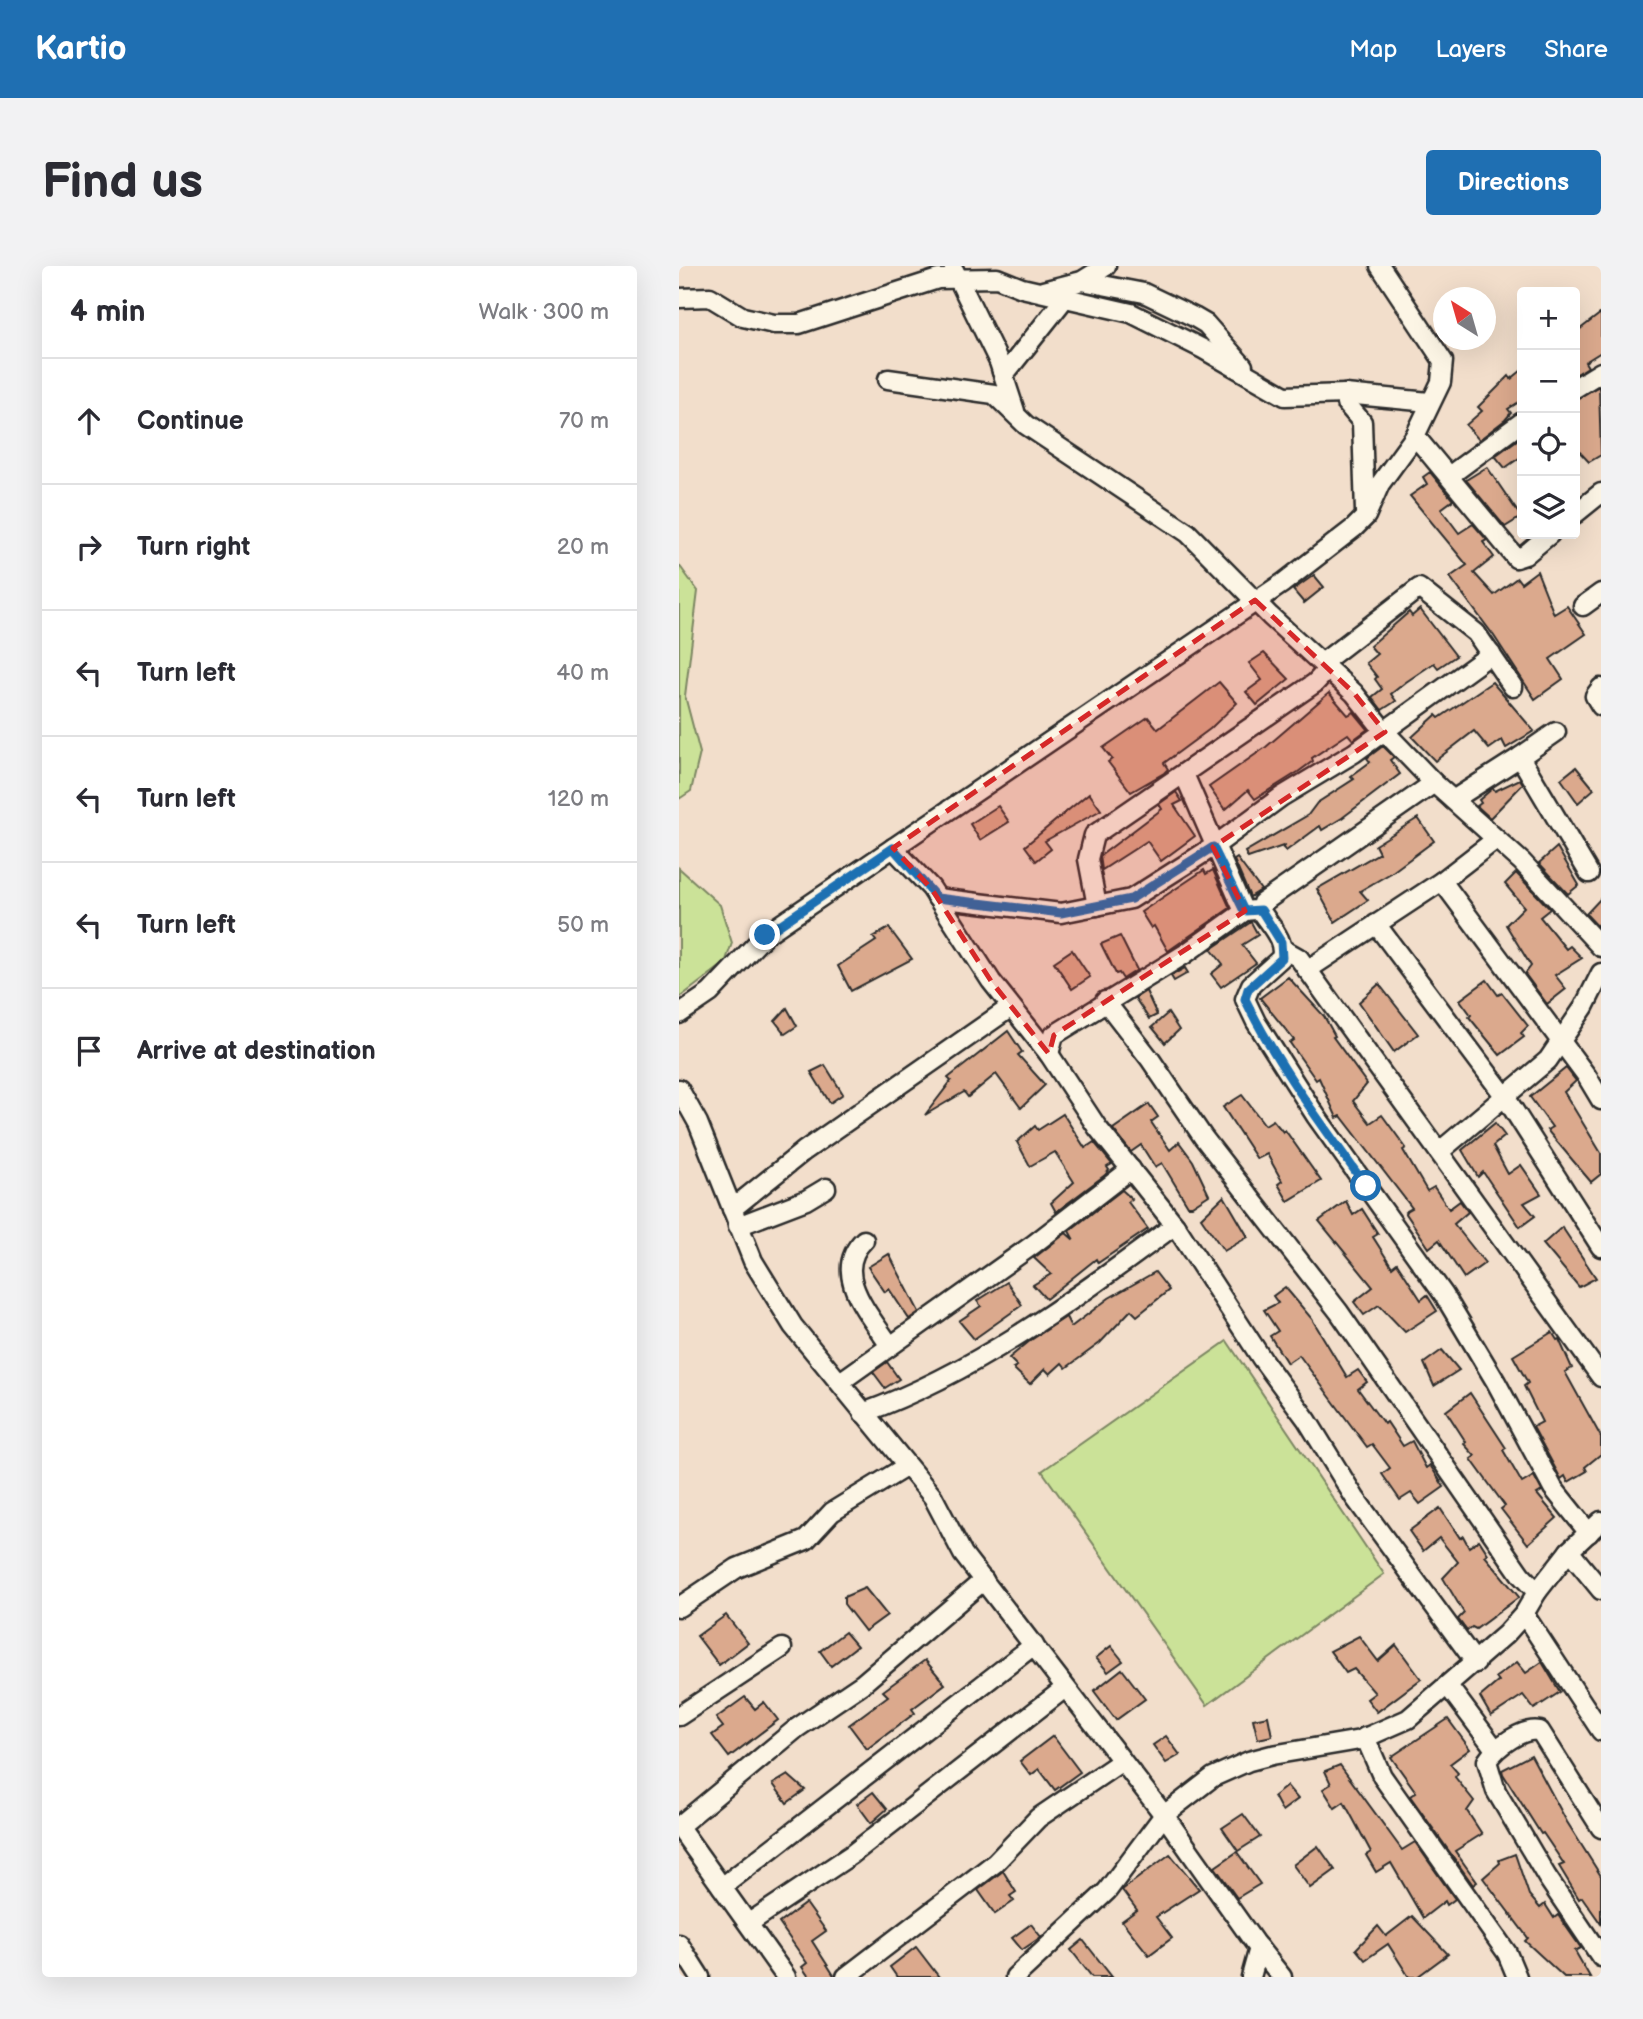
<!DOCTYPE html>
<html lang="en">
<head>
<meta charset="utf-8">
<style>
	:root { --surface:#fff; --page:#f2f2f3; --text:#2b2b33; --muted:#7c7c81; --line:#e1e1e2; --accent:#1f6fb2 }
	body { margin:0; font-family:"Balsamiq Sans",sans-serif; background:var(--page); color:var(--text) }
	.controls { position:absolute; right:21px; top:21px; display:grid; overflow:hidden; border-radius:7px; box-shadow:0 7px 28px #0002 }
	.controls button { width:63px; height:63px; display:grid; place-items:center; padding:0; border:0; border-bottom:2px solid var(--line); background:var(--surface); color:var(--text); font:35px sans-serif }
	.compass { position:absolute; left:754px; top:21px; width:63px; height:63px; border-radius:50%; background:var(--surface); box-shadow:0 7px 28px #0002; rotate:323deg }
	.stop { position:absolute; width:21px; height:21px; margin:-16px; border:5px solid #1f6fb2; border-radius:50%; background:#fff }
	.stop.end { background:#1f6fb2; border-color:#fff; box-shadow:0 2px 7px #0008 }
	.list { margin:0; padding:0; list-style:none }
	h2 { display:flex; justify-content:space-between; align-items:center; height:91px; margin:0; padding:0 28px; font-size:30px }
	h2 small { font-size:23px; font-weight:400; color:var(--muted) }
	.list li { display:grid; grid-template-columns:46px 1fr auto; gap:21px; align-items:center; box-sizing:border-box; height:126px; padding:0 28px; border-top:2px solid var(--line) }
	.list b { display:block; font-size:26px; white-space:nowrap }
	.list em { font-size:23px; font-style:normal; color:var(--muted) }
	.icon { flex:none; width:38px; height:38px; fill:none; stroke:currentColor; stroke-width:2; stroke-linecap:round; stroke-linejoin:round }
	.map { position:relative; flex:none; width:922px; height:1711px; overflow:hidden; border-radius:7px }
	header { display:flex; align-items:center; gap:42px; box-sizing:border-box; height:98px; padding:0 35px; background:var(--accent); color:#fff }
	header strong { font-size:33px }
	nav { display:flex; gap:38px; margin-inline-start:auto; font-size:24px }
	.intro { display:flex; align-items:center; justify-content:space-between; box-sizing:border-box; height:168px; padding:0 42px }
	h1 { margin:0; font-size:49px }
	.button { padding:18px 32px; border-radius:7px; background:var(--accent); color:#fff; font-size:24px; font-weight:700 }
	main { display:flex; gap:42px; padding:0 42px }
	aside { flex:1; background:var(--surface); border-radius:7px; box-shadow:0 7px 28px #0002 }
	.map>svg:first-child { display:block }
</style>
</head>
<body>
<header>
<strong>Kartio</strong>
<nav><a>Map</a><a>Layers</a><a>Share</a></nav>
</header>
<div class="intro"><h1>Find us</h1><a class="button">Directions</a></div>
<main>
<aside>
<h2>4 min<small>Walk · 300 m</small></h2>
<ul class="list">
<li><svg class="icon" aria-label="ahead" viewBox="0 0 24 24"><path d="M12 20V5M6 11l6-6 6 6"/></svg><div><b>Continue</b></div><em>70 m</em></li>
<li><svg class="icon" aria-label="right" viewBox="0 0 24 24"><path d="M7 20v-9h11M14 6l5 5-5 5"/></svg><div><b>Turn right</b></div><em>20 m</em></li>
<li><svg class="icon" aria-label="left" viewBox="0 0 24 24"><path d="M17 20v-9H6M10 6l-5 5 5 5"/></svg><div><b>Turn left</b></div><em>40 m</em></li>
<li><svg class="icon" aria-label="left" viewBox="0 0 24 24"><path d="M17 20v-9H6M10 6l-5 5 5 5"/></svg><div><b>Turn left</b></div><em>120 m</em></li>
<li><svg class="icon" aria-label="left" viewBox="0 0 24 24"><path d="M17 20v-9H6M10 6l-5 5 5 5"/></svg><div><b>Turn left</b></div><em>50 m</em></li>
<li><svg class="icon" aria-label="arrive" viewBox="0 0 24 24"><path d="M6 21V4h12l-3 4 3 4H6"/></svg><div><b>Arrive at destination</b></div></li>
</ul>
</aside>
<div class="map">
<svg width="922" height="1711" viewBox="0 0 922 1711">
	<rect width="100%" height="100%" fill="#f2decb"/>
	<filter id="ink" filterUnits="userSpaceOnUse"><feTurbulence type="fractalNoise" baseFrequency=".0143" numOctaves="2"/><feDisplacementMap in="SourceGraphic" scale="14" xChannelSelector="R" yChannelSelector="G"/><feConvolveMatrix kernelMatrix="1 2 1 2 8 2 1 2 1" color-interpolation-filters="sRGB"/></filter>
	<g filter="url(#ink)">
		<g fill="#cbe298" stroke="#7b8662" stroke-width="2">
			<path d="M0 299 19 325 6 430 21 487 12 525 0 533Z"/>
			<path d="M0 602 41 639 53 677 46 697 0 732Z"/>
			<path d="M548 1075 705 1308 528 1439 363 1205Z"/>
		</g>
		<g fill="#dba98d" stroke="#2b2b2b" stroke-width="2">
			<path d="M922 47V86L906 96 909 101 896 109V67Z"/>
			<path d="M843 104V134L829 143 832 147 826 154 800 174 787 159 803 145 799 141 830 110 832 113Z"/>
			<path d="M920 120 922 189 910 196 896 181V133Z"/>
			<path d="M842 171 843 190 826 202 816 190Z"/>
			<path d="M808 201 842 251 826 261 787 214Z"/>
			<path d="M751 206 774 234 762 243 780 267 794 258 808 274 804 276 815 291 795 307 815 329 838 312 842 317 858 305 875 348 888 340 907 368 871 393 884 413 856 433 815 370 771 311 788 299 731 230 748 218 744 211Z"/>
			<path d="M635 309 645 321 625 337 614 324Z"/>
			<path d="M741 343 777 390 759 402 755 397 727 416 712 428 717 435 703 444 693 431 703 423 696 413 698 411 687 397 698 388 691 380 730 346 733 350Z"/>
			<path d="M585 387 610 413 578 439 567 426 583 414 570 397Z"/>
			<path d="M540 416 558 437 531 463 485 497 489 503 485 507 452 526 429 496 433 493 424 482 469 451 479 463Z"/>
			<path d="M813 416 855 465 827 482 823 474 810 483 795 465 756 495 733 471 757 449 760 452Z"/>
			<path d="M650 427 669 449 675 446 689 463 674 474 669 468 633 492 634 495 619 506 576 533 569 524 546 544 530 521 587 481Z"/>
			<path d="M704 480 715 491 711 494 721 508 663 552 643 564 641 560 607 585 604 582 607 579 569 592 566 586 629 549 638 537 675 513 672 510 691 496 688 492Z"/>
			<path d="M897 501 915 523 899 537 882 513Z"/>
			<path d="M841 513 844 518 811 552 798 540 802 537 800 534 814 522 816 525Z"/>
			<path d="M497 526 503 535 495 539 516 570 482 595 468 575 423 604 421 590 483 543 480 538Z"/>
			<path d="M410 527 422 544 366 575 372 583 357 595 346 580Z"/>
			<path d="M319 540 330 556 301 574 291 558Z"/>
			<path d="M739 552 755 575 712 607 681 625 689 634 656 656 638 623 700 587 696 579Z"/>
			<path d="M878 581 900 619 889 628 860 597Z"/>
			<path d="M558 592 582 624 571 631 555 594Z"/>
			<path d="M525 604 527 608 534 604 551 642 489 685 475 660 472 662 462 646Z"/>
			<path d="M837 607 871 643 861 651 887 683 891 680 903 692 876 709 887 723 868 738 846 708 852 700 827 659 845 641 826 618Z"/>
			<path d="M922 632V664L907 648Z"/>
			<path d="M572 656 579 669 563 679 577 697 542 721 532 708 544 698 532 683Z"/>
			<path d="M210 662 233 693 172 725 159 700 197 675 194 671Z"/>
			<path d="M441 670 458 704 444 713 440 707 437 708 422 678Z"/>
			<path d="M393 684 411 711 393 723 375 696Z"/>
			<path d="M506 702 509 707 495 715 492 710Z"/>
			<path d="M609 711 645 750 656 770 654 771 688 818 674 835 691 857 703 849 727 882 724 884 748 925 755 921 770 943 781 935 789 946 775 958 806 997 785 1012 760 974 750 982 726 946 733 942 662 850 658 852 640 812 637 814 611 777 615 774 581 732Z"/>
			<path d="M808 714 819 729 823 727 849 760 842 767 845 771 821 789 790 751 792 749 781 734Z"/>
			<path d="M700 718 739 768 715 786 680 736Z"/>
			<path d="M467 725 478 749 470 753 456 732Z"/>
			<path d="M108 742 118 760 106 768 96 755Z"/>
			<path d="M489 747 500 764 486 777 473 761Z"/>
			<path d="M329 765 343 786 339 789 366 819 342 842 317 808 289 831 285 826 246 849 272 815 269 812Z"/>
			<path d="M146 799 164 828 151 837 132 806Z"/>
			<path d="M887 802 897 815 885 826 922 887V908L912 916 868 864 873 861 851 831Z"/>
			<path d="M563 829 586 859 594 854 604 866 606 864 642 915 609 935 599 918 603 915 588 888 578 893 544 841Z"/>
			<path d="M470 838 479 851 472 856 491 884 500 876 514 895 530 929 513 940H509L483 897 476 901 462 879 452 886 434 863Z"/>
			<path d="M384 848 406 882 415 876 433 898 428 901 430 904 426 909 377 946 372 937 395 916 376 886 351 900 338 876 356 860 359 864Z"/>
			<path d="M816 857 826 870 814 880 829 908 842 899 862 928 845 937 856 950 841 961 804 906 799 911 783 884Z"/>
			<path d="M443 924 453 933 449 936 469 963 419 997 417 993 367 1033 354 1019 372 1008 355 992 387 967 395 974 390 965Z"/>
			<path d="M545 930 569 971 545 985 522 952Z"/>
			<path d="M667 935 674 949 683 943 699 968 694 971 713 1001 718 997 742 1034 748 1029 758 1045 726 1066 700 1039 685 1049 675 1036 694 1021 640 955Z"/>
			<path d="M883 961 917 1012 900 1021 864 978Z"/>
			<path d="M210 988 240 1046 230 1053 210 1023 206 1026 189 1001Z"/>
			<path d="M476 1006 490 1024 458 1050 452 1044 421 1077 387 1102 383 1097 371 1108 366 1103 351 1118 334 1102 338 1100 330 1092 352 1074 387 1051 392 1061 430 1032Z"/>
			<path d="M328 1016 343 1039 295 1073 280 1055 302 1040 298 1035Z"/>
			<path d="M606 1021 633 1053 668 1111 679 1104 688 1116 679 1123 705 1158 708 1156 724 1180 733 1175 747 1202 751 1199 765 1221 741 1238 732 1227 721 1234 703 1208 711 1202 693 1178 688 1181 620 1089 608 1097 591 1070 599 1065 585 1044 599 1037 594 1030Z"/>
			<path d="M873 1066 878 1074 880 1073 893 1102 886 1106 922 1171V1188L906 1201 908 1205 889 1216 886 1210 882 1213 854 1161 863 1156 845 1120 849 1117 834 1090Z"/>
			<path d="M763 1084 780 1104 755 1120 745 1097Z"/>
			<path d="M208 1096 220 1113 206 1122 194 1106Z"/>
			<path d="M791 1127 827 1182 824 1184 843 1217 855 1210 863 1225 858 1228 878 1252 849 1278 822 1243 826 1240 792 1193 796 1190 785 1178 787 1176 767 1145Z"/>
			<path d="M761 1242 781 1272 784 1270 790 1281 800 1274 809 1288 806 1290 840 1331 797 1363 793 1361 788 1365 779 1353 785 1347 764 1312 779 1296 760 1272 744 1285 730 1265Z"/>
			<path d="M186 1322 208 1349 186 1365 165 1338V1331Z"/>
			<path d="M47 1349 69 1377 40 1399 18 1370Z"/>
			<path d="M166 1366 178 1380 152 1400 141 1385Z"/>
			<path d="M680 1370 699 1395 717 1379 742 1413 698 1446 688 1433 696 1427 675 1403 667 1407 651 1385Z"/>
			<path d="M432 1380 444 1395 429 1406 417 1392Z"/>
			<path d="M246 1394 266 1418 233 1443 236 1447 188 1483 170 1459 209 1430 204 1425Z"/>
			<path d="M838 1396 847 1407 863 1396 881 1426 855 1443 844 1429 812 1450 801 1431 820 1415 817 1411Z"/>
			<path d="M443 1403 466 1433 437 1454 415 1425Z"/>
			<path d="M66 1431 76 1443 85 1436 99 1454 50 1491 33 1469 44 1461 37 1452Z"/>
			<path d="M589 1450 593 1470 579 1473 574 1453Z"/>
			<path d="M769 1453 791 1483 771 1498 779 1507 776 1511 795 1535 788 1545 803 1568 776 1585 798 1616 794 1619 731 1530 737 1526 712 1491Z"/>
			<path d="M374 1470 401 1506 376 1524 360 1503 352 1509 341 1495Z"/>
			<path d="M487 1470 501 1489 487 1497 474 1479Z"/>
			<path d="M852 1489 888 1556 922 1610V1658L903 1631 900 1633 880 1600 885 1598 864 1567 862 1568 824 1508 823 1504Z"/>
			<path d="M661 1499 723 1584 736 1576 776 1633 768 1639 766 1635 744 1652 712 1597 697 1606 687 1589 692 1586 665 1536 656 1542 644 1523 652 1518 646 1505Z"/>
			<path d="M109 1509 126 1524 108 1537 94 1518Z"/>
			<path d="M608 1520 619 1533 603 1545 595 1530Z"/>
			<path d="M194 1526 208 1543 192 1557 178 1538Z"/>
			<path d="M564 1548 581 1571 559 1585 543 1562Z"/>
			<path d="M639 1580 656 1604 631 1622 614 1599Z"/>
			<path d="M558 1586 581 1618 558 1632 536 1601Z"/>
			<path d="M491 1588 520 1623 477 1651 493 1672 470 1689 443 1655 458 1644 443 1624Z"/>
			<path d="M836 1588 850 1629 861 1642 866 1638 875 1652 879 1649 902 1682 896 1685 911 1711H885L846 1675 849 1672 804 1612 821 1597 820 1594Z"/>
			<path d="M324 1605 337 1626 331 1630 335 1635 316 1648 299 1624Z"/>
			<path d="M127 1637 147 1665 133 1675 156 1711H130L123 1701 128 1697 100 1657Z"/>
			<path d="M733 1650 769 1688 738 1711H730L709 1678 686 1694 677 1683 699 1660 707 1670Z"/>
			<path d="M352 1658 362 1671 343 1684 333 1672Z"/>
			<path d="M404 1674 433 1711H413L392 1684Z"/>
			<path d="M237 1681 260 1711H218L211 1701Z"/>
		</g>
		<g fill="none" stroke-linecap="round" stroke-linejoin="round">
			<g stroke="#2b2b2b" stroke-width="23">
				<g id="street">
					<path d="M275 4 320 96 336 145"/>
					<path d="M403 15 465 27 515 51 527 58 564 100"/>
					<path d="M364 25 403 15 427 0"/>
					<path d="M0 32 31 31 64 51 95 58H120L259 13 318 12 343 22 452 47 524 83 606 130 666 128 750 136"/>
					<path d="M323 106 328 105 386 32"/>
					<path d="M209 113 315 128 347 159 509 267 591 350 675 427 706 466 755 517 843 596 922 681"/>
					<path d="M896 122 922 106"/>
					<path d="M666 128 667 137 683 156 686 246"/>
					<path d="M736 170 837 292 846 289 871 268"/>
					<path d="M770 210 843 156"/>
					<path d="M896 248 922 227"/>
					<path d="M904 340 922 327"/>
					<path d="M643 397 740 322 797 367 834 421"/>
					<path d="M922 422 916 430 922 440"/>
					<path d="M841 491 877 466"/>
					<path d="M505 508 563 641 564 645 577 644"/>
					<path d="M755 517 583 637 581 644C590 659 607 674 602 692L572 719 566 733 577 756 637 850 765 1029 817 1116 874 1222 910 1267"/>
					<path d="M774 534 841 491 910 607"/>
					<path d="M214 582 252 622 312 715 370 788 418 861 496 959 583 1093 628 1154 676 1232 797 1397"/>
					<path d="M763 615 816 574"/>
					<path d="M258 632 382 647 452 633 534 581 602 531 675 487 812 388"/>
					<path d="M418 640 409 593 415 569 636 417 649 403"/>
					<path d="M697 658 825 829 922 981"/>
					<path d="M604 683 620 692 922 1111"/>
					<path d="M628 704 763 615 907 809 922 834"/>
					<path d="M426 735 471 793 524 871 660 1046 842 1309 858 1326"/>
					<path d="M0 748 31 727 86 669 604 317 675 262 687 250 701 218 736 170 762 116 764 95 701 0"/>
					<path d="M370 788 375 769 506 688 566 645"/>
					<path d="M0 823 19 857 74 995 114 1060 254 1231 284 1288 485 1549 575 1676 603 1711"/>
					<path d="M760 886 869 794 905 741 922 707"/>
					<path d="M53 943 125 885 332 741"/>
					<path d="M59 960 127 934 147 922"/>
					<path d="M185 974C151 1007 191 1049 211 1080"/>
					<path d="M161 1116 355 978 452 903"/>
					<path d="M184 1147C300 1105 398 1031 496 959"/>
					<path d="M890 1285 922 1324"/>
					<path d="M0 1341 58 1302 127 1274 153 1246 228 1200"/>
					<path d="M845 1348 922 1465"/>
					<path d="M769 1420 816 1483"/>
					<path d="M0 1450 103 1382"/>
					<path d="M686 1471 703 1510 828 1687 838 1711"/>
					<path d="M0 1560 118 1462 183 1418 305 1314"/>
					<path d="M0 1561 107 1711"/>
					<path d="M922 1562 861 1465C844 1461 817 1481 808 1495L817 1525 868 1611 922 1691"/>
					<path d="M43 1621 355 1379"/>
					<path d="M70 1657 172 1589 386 1422"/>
					<path d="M0 1678 21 1711"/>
					<path d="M167 1711 316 1597 359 1552 443 1495"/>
					<path d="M336 1711 428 1625 485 1549 534 1511 570 1495 593 1489 681 1474 729 1453 827 1368 845 1348 858 1326 890 1285 922 1255"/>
					<path d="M572 1711 580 1682"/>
				</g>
			</g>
			<use href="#street" stroke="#fcf5e5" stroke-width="18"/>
		</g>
	</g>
	<g fill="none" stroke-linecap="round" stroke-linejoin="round" filter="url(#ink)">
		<path stroke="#1f6fb2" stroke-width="9" d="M86 669 214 582 258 632 382 647 452 633 534 581 565 645 582 644 602 676 603 692 569 723 566 733C598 799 644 860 687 920"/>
	</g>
	<path fill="#d62828" fill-opacity="0.2" stroke="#d62828" stroke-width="5" stroke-dasharray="14 9" stroke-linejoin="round" d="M576 334 675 427 706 466 534 581 566 645 375 769 370 788 312 715 252 622 214 582Z"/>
</svg>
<div class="controls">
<button>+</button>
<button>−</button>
<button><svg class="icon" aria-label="locate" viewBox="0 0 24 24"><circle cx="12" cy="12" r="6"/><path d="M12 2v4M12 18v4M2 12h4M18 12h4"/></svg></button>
<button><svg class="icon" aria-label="layers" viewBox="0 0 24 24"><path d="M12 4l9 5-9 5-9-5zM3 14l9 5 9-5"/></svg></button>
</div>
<svg class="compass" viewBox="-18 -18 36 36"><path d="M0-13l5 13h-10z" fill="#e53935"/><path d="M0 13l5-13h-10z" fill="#7c7c81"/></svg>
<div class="stop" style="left:687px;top:920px"></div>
<div class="stop end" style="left:86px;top:669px"></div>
</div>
</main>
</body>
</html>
